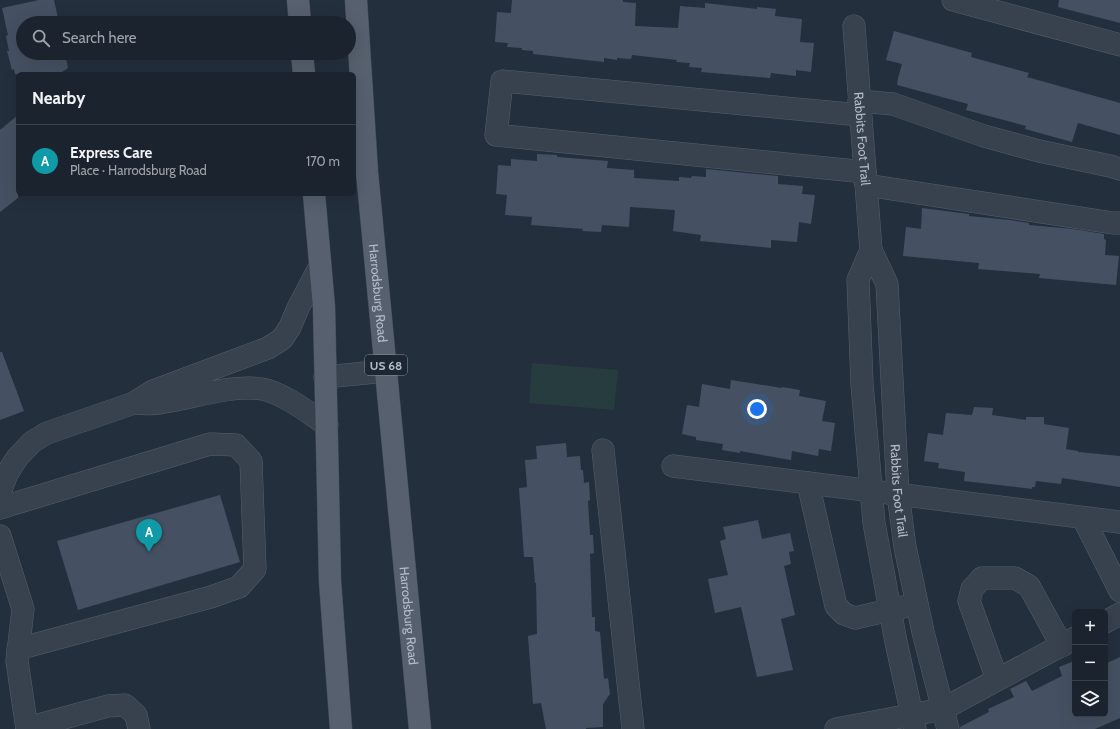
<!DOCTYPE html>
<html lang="en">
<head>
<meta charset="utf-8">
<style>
	:root { --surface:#1b232e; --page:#282f3a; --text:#f1f3f6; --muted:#a0a4aa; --line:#39404a; --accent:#8ab4f8 }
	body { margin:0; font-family:Cabin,sans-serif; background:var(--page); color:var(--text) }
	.controls { position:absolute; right:12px; bottom:12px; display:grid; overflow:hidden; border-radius:6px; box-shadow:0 4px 16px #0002 }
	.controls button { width:36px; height:36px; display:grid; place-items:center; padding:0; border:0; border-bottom:1px solid var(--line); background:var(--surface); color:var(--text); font:20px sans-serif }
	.you { position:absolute; left:757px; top:409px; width:14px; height:14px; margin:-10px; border:3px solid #fff; border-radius:50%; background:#1a73e8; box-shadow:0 0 0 6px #1a73e833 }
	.badge { display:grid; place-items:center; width:26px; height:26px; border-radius:50%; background:var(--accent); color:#fff; font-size:13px; font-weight:700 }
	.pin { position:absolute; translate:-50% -33px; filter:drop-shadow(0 1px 2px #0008) }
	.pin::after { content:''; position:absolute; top:21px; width:14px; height:12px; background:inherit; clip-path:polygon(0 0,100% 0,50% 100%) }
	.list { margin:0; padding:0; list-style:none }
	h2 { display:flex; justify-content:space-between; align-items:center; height:52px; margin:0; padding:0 16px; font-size:17px }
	h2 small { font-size:13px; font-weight:400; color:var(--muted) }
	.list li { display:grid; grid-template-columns:26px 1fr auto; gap:12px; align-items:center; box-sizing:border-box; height:72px; padding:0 16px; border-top:1px solid var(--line) }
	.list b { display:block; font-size:15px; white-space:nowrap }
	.list p { margin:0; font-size:13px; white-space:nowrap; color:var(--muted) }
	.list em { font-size:13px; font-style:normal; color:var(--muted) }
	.icon { flex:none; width:22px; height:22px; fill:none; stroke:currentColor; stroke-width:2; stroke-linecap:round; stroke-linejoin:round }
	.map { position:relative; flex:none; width:1120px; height:729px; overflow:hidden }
	.search { position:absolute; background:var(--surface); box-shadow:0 4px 16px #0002; left:16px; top:16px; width:340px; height:44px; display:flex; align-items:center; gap:10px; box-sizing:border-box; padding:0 14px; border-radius:22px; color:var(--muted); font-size:15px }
	.panel { position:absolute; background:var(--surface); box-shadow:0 4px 16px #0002; left:16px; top:72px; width:340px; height:124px; border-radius:6px }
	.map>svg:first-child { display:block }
</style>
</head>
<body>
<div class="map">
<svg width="1120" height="729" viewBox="0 0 1120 729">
	<rect width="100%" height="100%" fill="#242f3e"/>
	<path fill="#263c3f" d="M532 363 618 370 614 410 529 403Z"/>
	<g fill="#455162">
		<path d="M39 0H54L59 23H23V53H65L68 68 59 74H15L14 69 12 70 7 51H9L6 36 8 35 2 8Z"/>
		<path d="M512 0H623V2L636 3 635 26 678 28 680 6 705 8V3L757 9V7L776 9 775 16 802 19 800 42 814 43 811 72 796 70V76L771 73 770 78 701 72 702 68 689 67 690 63 676 62 677 60 632 55 631 59 617 58V60L604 58V62L533 54V51L522 50V48L507 47 508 43 495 42 497 12 511 13Z"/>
		<path d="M1059 0H1120V23L1058 7Z"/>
		<path d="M894 31 972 53 971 57 1029 73 1027 77 1120 103V135L1078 123 1072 142 1025 129 1026 126 966 110 968 104 897 85 898 78 902 64 886 60Z"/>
		<path d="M18 115V198L0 212V130Z"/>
		<path d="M537 154 557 155V157L608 161 607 168 634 170V178L679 181V177L691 178 692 176 706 177V169L778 176V184L803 186 802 194 815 195 811 224 799 222 797 242 771 240V248L700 241 701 235 673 231 675 210 630 207 629 227 602 225 601 232 582 231 583 229 531 225 532 217 505 215 507 195 496 194 498 165 511 166V159L537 161Z"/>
		<path d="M922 208 969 214V216L1010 220 1029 223V225L1073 229 1104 234V239L1106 240 1105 255 1119 256 1116 285 1039 278 1040 274 978 269 979 263 903 256 906 227 921 229Z"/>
		<path d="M0 352H2L24 411 0 420Z"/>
		<path d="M731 380 782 388V387L800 390 799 396 826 401 822 421 835 423 831 451 819 449 818 456 792 451 791 460 740 451V453L722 450 723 444 696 440V437L682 434 687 405 699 407 702 384 730 389Z"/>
		<path d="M974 407 993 408 992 415 1026 420V417H1044V424L1069 428 1066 449 1078 451V452L1120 456V487L1062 478 1061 484 1036 481 1035 487H1032V489L964 481 965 472 938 468 939 463 924 461 928 433 943 435 946 413 972 415Z"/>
		<path d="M566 443 567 457 580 456 581 470H583L584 483 589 482 590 500 588 501 590 535H593L594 553 590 554 592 617H595V631L600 632 604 679 608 678 610 694 603 704V727L586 728V729H546L541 703 533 704 528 636 537 634 536 583H535L533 557H524L519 488 527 487 525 460 537 459 536 446Z"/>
		<path d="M220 495 240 562 78 610 57 541Z"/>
		<path d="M758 520 762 539 790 533 794 551 789 552 791 564 784 566 795 615 781 619 793 670 757 677 741 607 715 613 708 579 728 575 720 541 726 539 723 527Z"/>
		<path d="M1120 657V718L1095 729H960V727L989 712 988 709 1014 697 1010 689 1026 681 1032 691 1062 676 1059 667 1074 661 1075 662V714H1105V664Z"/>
	</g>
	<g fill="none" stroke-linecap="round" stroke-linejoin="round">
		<g stroke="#565f6c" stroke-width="23">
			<g id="minor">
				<path d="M953 0 1120 45"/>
				<path id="s1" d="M854 26 871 250"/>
				<path d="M859 101 893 104 984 136 1039 151 1110 166 1120 169"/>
				<path d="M860 115 502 81 496 135 865 172"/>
				<path d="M866 185 1113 223H1120"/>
				<path d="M320 266 298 308 290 327 282 339 268 348 153 391 134 403C142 403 151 405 159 403 191 399 230 384 262 389 283 393 309 413 327 425"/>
				<path d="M325 377 386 371"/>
				<path d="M603 450 633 729"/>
				<path d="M673 466 1120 522"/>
				<path d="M808 483 836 606 844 614 855 618 903 607"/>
				<path d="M0 492 7 474 17 458 32 442 47 433 134 403"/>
				<path d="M0 508 210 444 236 445 251 461 255 569 239 587 211 597 18 649"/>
				<path d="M1083 518 1120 591"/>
				<path d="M0 536 23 609 17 661 27 729"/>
				<path d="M1105 622 1120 614"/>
				<path d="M997 679 969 601 972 589 982 578H1015L1029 586 1062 646"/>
				<path d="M27 728 108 706 125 705 136 715 139 729"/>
				<path d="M836 729 943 709 1075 638"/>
				<path id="s2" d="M915 729 896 642 874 523 862 384 858 280 871 250 887 284 898 494 905 547 923 632 948 729"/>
			</g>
		</g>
		<g stroke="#414a57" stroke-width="23">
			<g id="major">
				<path d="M298 0 300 23"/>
				<path id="s3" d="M356 0 367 172 420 729"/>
				<path d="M302 53 304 74"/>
				<path d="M314 194 324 307 330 581 341 729"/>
			</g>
		</g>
		<use href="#minor" stroke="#38414e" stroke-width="22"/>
		<use href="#major" stroke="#56606e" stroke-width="22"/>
	</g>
	<g text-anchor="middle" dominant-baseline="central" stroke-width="3.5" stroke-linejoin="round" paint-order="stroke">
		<rect fill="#1d2633" stroke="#878f9c" stroke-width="1" x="365" y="355" width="42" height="20" rx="3"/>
		<g font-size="12" font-weight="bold" fill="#b4bcc9">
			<text x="386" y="365">US 68</text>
		</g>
		<g font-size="13" fill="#b4bcc9" stroke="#1d2633">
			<text stroke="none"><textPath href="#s1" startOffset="113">Rabbits Foot Trail</textPath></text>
			<text stroke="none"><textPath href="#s3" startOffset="294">Harrodsburg Road</textPath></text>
			<text stroke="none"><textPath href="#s2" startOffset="731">Rabbits Foot Trail</textPath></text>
			<text stroke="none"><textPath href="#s3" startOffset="618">Harrodsburg Road</textPath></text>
		</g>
	</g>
</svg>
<div class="controls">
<button>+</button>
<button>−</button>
<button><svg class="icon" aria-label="layers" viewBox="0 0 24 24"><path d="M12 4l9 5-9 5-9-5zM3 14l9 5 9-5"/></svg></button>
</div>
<div class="you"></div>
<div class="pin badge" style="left:149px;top:552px;background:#0f9aa8">A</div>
<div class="search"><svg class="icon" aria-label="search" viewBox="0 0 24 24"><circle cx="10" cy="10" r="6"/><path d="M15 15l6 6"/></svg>Search here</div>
<section class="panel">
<h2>Nearby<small></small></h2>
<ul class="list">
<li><span class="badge" style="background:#0f9aa8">A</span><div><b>Express Care</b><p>Place · Harrodsburg Road</p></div><em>170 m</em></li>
</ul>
</section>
</div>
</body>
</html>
